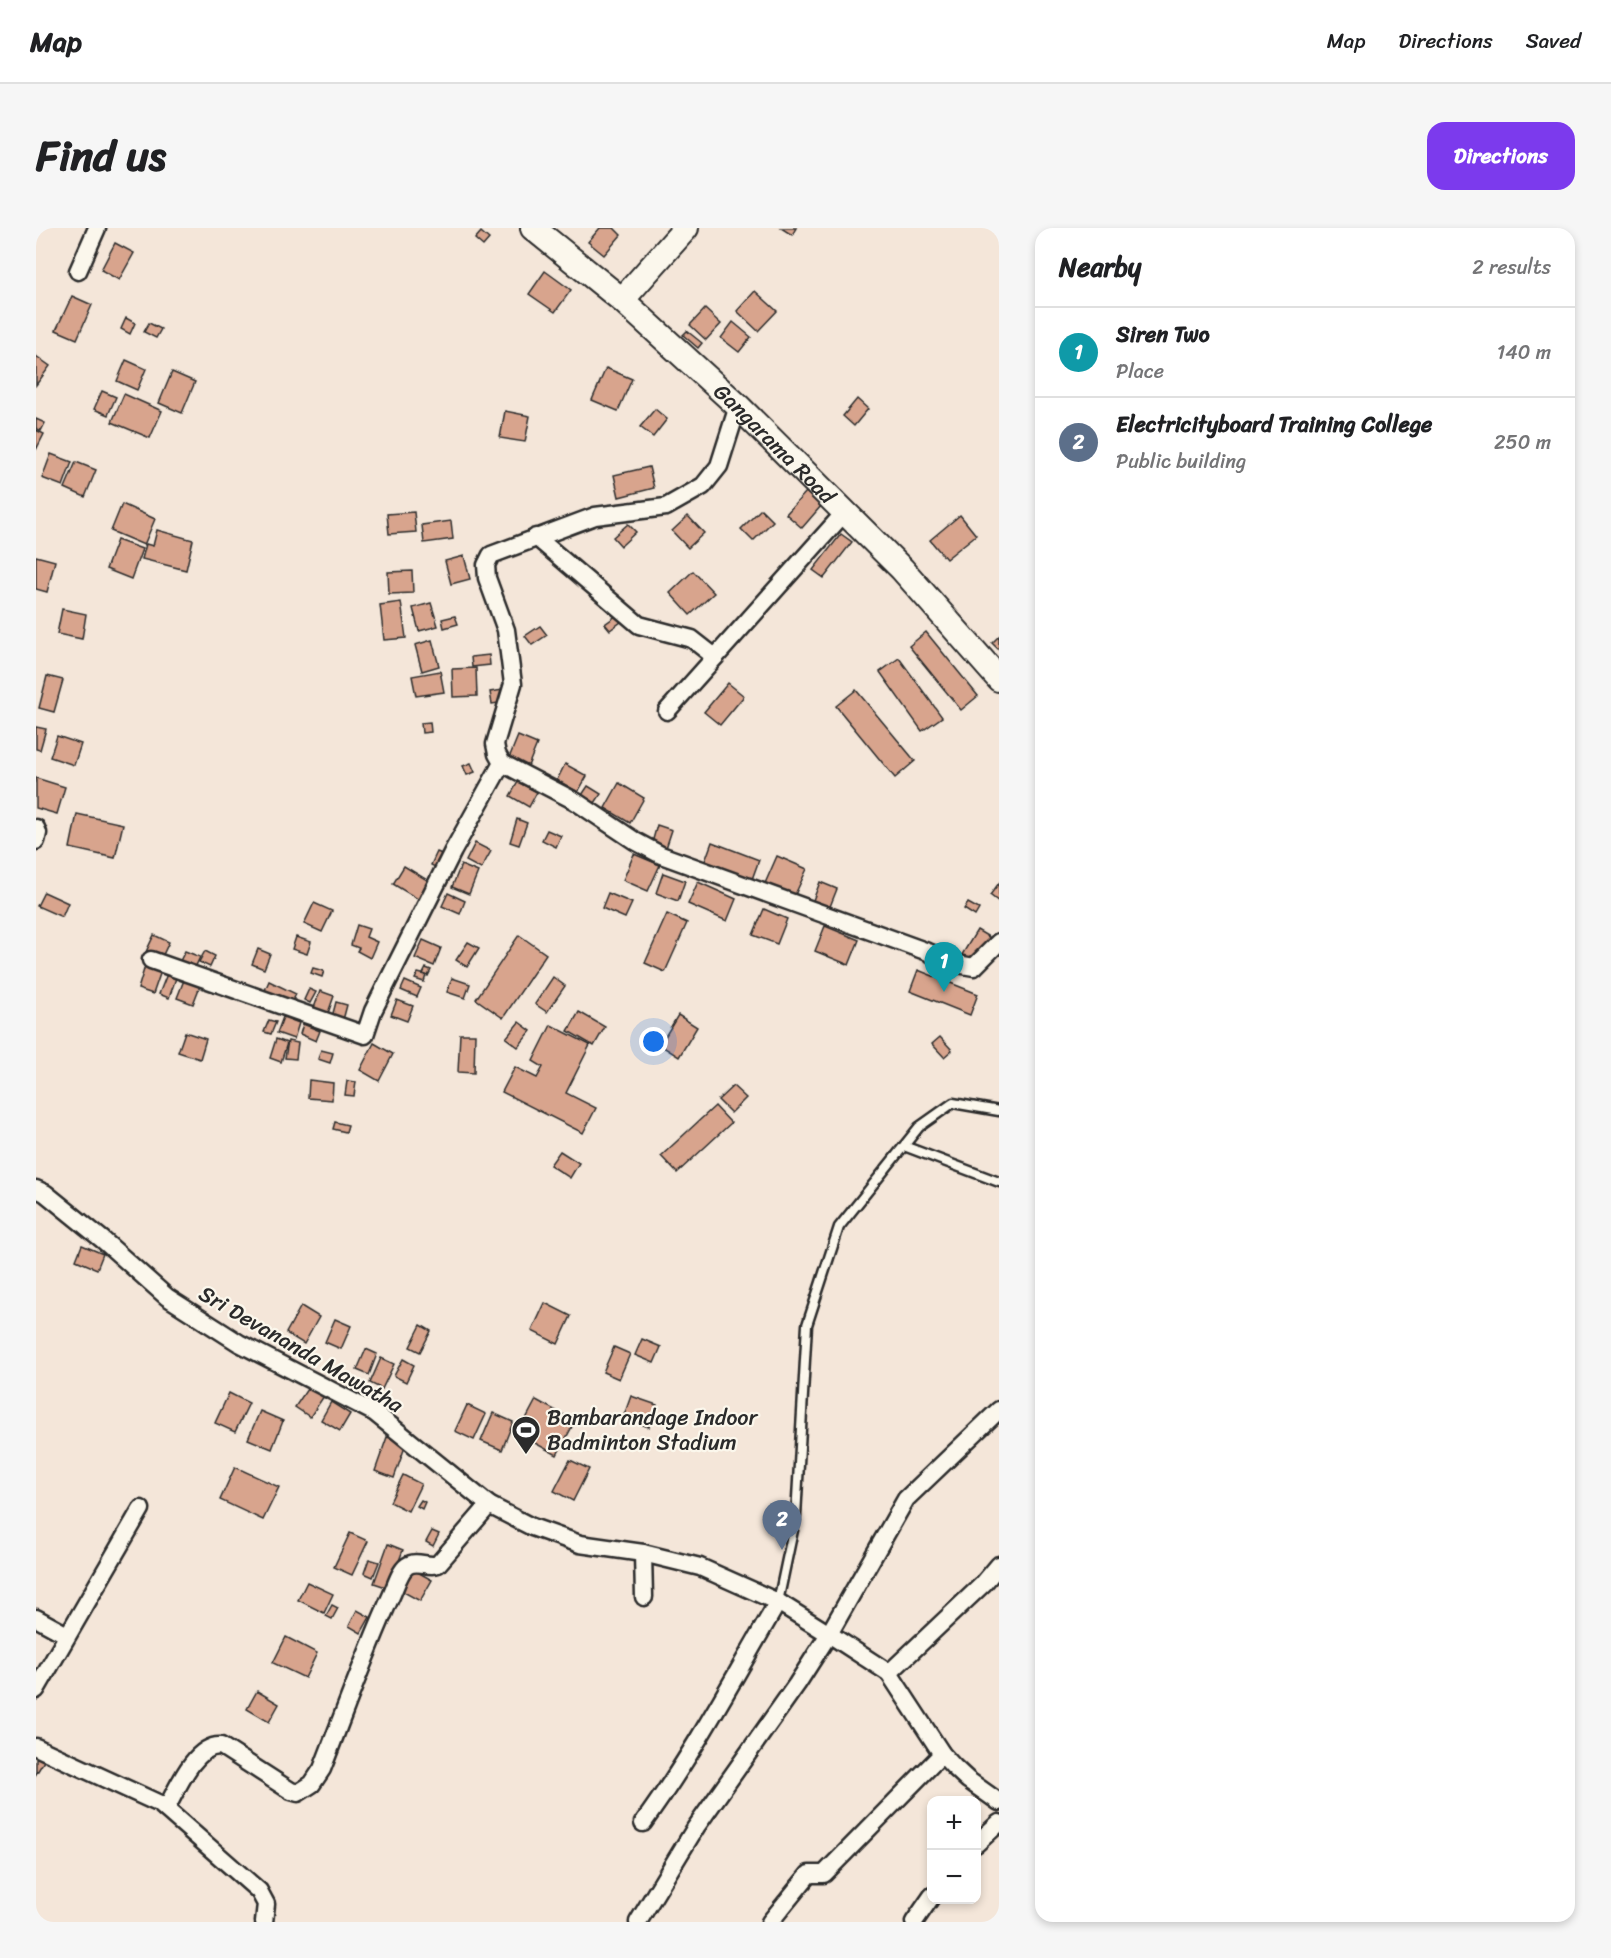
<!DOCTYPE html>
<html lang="en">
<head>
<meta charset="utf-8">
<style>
	:root { --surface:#fff; --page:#f6f6f6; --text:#202124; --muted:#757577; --line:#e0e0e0; --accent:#7c3aed }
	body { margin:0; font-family:Sriracha,sans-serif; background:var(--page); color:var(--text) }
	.controls { position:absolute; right:18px; bottom:18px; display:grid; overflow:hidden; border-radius:12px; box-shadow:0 3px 9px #0003 }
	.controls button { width:54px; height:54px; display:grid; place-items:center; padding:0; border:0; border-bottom:2px solid var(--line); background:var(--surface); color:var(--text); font:30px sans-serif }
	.you { position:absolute; left:618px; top:814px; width:21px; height:21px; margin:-15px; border:4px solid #fff; border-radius:50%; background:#1a73e8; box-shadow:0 0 0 9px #1a73e833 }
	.badge { display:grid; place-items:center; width:39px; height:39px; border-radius:50%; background:var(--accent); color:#fff; font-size:20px; font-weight:700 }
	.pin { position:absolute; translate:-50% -50px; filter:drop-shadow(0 2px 3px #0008) }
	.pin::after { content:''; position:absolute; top:32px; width:21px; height:18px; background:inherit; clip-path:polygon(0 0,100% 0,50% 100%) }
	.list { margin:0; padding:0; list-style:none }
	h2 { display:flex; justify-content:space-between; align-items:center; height:78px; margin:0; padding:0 24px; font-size:26px }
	h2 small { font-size:20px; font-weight:400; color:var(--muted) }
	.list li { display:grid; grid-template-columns:39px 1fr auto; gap:18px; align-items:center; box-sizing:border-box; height:90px; padding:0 24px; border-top:2px solid var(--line) }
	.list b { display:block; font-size:22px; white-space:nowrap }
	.list p { margin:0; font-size:20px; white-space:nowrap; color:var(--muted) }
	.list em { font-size:20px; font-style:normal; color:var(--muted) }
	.map { position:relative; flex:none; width:963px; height:1694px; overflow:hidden; border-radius:18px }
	header { display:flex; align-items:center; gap:36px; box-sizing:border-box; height:84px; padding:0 30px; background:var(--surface); border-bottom:2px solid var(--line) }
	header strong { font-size:28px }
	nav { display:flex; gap:33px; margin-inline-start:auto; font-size:21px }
	.intro { display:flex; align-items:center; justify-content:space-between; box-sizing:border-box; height:144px; padding:0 36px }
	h1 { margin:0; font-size:42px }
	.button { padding:15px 27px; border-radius:18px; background:var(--accent); color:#fff; font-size:21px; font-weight:700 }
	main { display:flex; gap:36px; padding:0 36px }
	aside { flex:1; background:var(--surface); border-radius:18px; box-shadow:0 3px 9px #0003 }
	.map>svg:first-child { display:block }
</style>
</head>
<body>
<header>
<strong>Map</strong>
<nav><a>Map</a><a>Directions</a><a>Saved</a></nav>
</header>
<div class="intro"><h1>Find us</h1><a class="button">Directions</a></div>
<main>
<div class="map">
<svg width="963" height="1694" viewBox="0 0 963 1694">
	<rect width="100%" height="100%" fill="#f4e6d9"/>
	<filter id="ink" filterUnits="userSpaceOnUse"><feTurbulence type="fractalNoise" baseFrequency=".0167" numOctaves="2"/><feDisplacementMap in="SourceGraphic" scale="12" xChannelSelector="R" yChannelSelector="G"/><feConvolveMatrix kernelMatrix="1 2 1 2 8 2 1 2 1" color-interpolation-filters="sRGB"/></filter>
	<g filter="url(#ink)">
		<g fill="#d8a48d" stroke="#2b2b2b" stroke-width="1.5">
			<path d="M564 0H578L585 7 568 27 552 14Z"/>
			<path d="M745 0H760L756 7Z"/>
			<path d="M445 4 453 11 447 18 439 11Z"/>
			<path d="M79 15 98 25 83 52 65 42Z"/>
			<path d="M509 43 535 62 519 84 493 66Z"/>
			<path d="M719 63 741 83 722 103 701 83Z"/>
			<path d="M36 68 56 77 41 111 20 102Z"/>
			<path d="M669 81 685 96 670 112 654 97Z"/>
			<path d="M90 90 99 95 94 106 85 101Z"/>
			<path d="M697 94 715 109 703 124 685 110Z"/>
			<path d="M113 95 125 101 120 110 108 104Z"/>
			<path d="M651 103 666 115 662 120 647 107Z"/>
			<path d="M0 128 14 138 0 157Z"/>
			<path d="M90 132 110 141 101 162 81 153Z"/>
			<path d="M570 140 596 151 582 183 556 172Z"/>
			<path d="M136 144 159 154 146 185 123 175Z"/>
			<path d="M66 163 80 169 72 187 58 181Z"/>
			<path d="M88 166 126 183 114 210 76 194Z"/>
			<path d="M821 171 832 181 818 198 807 188Z"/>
			<path d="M619 181 631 191 617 209 604 199Z"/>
			<path d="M469 183 494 188 489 214 464 210Z"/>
			<path d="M0 191 9 195 5 203 0 200Z"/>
			<path d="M0 202 8 206 0 222Z"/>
			<path d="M15 226 36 234 27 258 6 250Z"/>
			<path d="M40 234 60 242 49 269 29 260Z"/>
			<path d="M613 239 618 260 583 269 578 247Z"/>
			<path d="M770 264 785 278 766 300 750 286Z"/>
			<path d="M86 276 119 291 108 317 75 303Z"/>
			<path d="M725 281 737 293 717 313 705 301Z"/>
			<path d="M378 284 380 304 353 306 351 286Z"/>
			<path d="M924 287 940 307 910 331 894 312Z"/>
			<path d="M652 288 668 305 652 320 636 303Z"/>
			<path d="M415 293 417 311 388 315 386 297Z"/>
			<path d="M592 296 600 304 585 318 577 309Z"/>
			<path d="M121 302 157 312 150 342 106 331 110 316 117 318Z"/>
			<path d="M805 306 816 314 788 350 777 342Z"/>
			<path d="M81 312 106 321 95 351 70 341Z"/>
			<path d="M0 328 19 333 11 364 0 361Z"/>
			<path d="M428 328 434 351 415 356 409 333Z"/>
			<path d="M376 343 377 365 353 366 352 344Z"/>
			<path d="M657 343 678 365 654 387 634 365Z"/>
			<path d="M365 374 370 410 348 412 344 377Z"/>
			<path d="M395 375 402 398 383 403 377 380Z"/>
			<path d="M26 381 50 386 46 411 21 406Z"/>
			<path d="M584 385 589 391 574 402 569 396Z"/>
			<path d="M419 388 422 396 408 400 406 391Z"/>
			<path d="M504 398 511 407 496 417 489 408Z"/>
			<path d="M890 404 942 468 925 482 873 418Z"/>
			<path d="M963 408V422L956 415Z"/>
			<path d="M396 412 403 438 386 443 379 417Z"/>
			<path d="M453 427 454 437 436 439 435 429Z"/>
			<path d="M863 430 906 489 886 503 844 444Z"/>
			<path d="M440 440 441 468 417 469 416 441Z"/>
			<path d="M404 443 408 464 380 468 376 448Z"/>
			<path d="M11 448 27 452 18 484 3 480Z"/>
			<path d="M692 455 708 468 684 497 668 484Z"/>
			<path d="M467 462 469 474 456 476 454 464Z"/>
			<path d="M820 462 879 533 859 550 800 478Z"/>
			<path d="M394 494 395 504 386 505 385 495Z"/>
			<path d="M0 499 10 501 4 522 0 521Z"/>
			<path d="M21 508 45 516 38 537 14 529Z"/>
			<path d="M482 508 501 516 492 538 473 530Z"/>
			<path d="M435 535 439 544 431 547 427 538Z"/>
			<path d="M529 536 551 548 542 564 521 552Z"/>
			<path d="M0 550 29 559 21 586 0 580Z"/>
			<path d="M482 554 501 564 493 579 474 568Z"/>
			<path d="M583 555 608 570 594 595 569 580Z"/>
			<path d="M552 558 565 566 559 575 546 567Z"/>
			<path d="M41 586 87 596 79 630 34 620Z"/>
			<path d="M481 591 491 595 483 617 474 614Z"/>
			<path d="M621 597 636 602 630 620 616 615Z"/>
			<path d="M511 602 525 608 520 619 506 612Z"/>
			<path d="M676 614 723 632 715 654 668 636Z"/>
			<path d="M439 615 455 623 445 641 430 633Z"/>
			<path d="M401 624 413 629 407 643 395 637Z"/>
			<path d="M598 626 624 637 612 663 587 652Z"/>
			<path d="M741 628 771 641 756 673 727 660Z"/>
			<path d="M425 637 442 644 433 666 416 659Z"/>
			<path d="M368 638 401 658 390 676 357 656Z"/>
			<path d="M627 645 649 653 642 673 620 665Z"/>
			<path d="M662 654 700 671 691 693 652 676Z"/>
			<path d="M784 654 801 661 791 686 774 680Z"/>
			<path d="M963 655V674L954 667Z"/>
			<path d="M8 664 32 675 26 689 1 678Z"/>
			<path d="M412 665 429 673 424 686 406 678Z"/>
			<path d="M572 665 596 675 589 690 566 680Z"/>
			<path d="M278 675 296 683 286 704 268 696Z"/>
			<path d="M932 675 943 681 939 688 928 681Z"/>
			<path d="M728 681 751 691 741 716 717 707Z"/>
			<path d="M631 686 651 695 629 744 609 735Z"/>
			<path d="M321 697 333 701 330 709 341 714 334 730 321 723 323 720 315 717Z"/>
			<path d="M789 698 823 712 813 737 779 723Z"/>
			<path d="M941 702 958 712 941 741 924 730Z"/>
			<path d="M118 707 133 714 124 733 109 726Z"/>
			<path d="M483 707 510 726 467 790 440 771Z"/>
			<path d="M260 709 275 714 271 726 256 721Z"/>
			<path d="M387 712 405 720 398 738 379 730Z"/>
			<path d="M432 714 443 720 431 739 420 732Z"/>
			<path d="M222 721 234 726 228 741 216 736Z"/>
			<path d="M149 723 164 729 158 742 143 735Z"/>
			<path d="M169 723 179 728 174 739 163 734Z"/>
			<path d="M109 738 125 743 117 766 102 761Z"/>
			<path d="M277 740 288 743 286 749 275 745Z"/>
			<path d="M390 740 395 742 392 748 387 746Z"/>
			<path d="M882 742 942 766 934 787 874 763Z"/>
			<path d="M382 745 390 747 388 754 379 751Z"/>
			<path d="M131 746 140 750 133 770 123 766Z"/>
			<path d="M517 749 529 758 511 784 499 776Z"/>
			<path d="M416 750 434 756 429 770 411 764Z"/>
			<path d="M148 752 164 758 157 776 141 770Z"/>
			<path d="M233 753 260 766 256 774 229 762Z"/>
			<path d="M369 753 385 760 381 769 365 762Z"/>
			<path d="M273 761 280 764 274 775 268 772Z"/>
			<path d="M284 763 298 768 292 785 278 780Z"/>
			<path d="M361 772 377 778 371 793 355 787Z"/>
			<path d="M300 774 311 777 307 792 296 789Z"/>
			<path d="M543 784 569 799 558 818 532 803Z"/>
			<path d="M642 787 661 799 643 829 624 817Z"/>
			<path d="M247 789 263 795 258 811 241 805Z"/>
			<path d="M233 792 240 794 235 806 228 804Z"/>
			<path d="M483 794 495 803 482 819 470 810Z"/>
			<path d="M267 796 284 803 280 813 264 806Z"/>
			<path d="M515 797 554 817 530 865 560 880 547 905 466 864 479 839 501 850 507 839 497 833Z"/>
			<path d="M149 804 170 811 164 831 142 824Z"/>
			<path d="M424 806H439L438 845 422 844Z"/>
			<path d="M904 809 916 822 908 829 896 816Z"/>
			<path d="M240 811 251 815 245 834 234 830Z"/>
			<path d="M252 813 262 815 260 831 249 830Z"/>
			<path d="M338 815 357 826 343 853 324 842Z"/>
			<path d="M285 822 297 825 294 835 282 831Z"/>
			<path d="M273 852 297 855 296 872 272 870Z"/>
			<path d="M311 853 320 854 318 868 309 867Z"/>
			<path d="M697 858 710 870 695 885 682 872Z"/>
			<path d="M679 878 695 895 641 945 625 928Z"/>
			<path d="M299 894 312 897 310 904 297 901Z"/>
			<path d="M524 923 543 935 534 950 514 937Z"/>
			<path d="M46 1017 67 1026 61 1041 40 1032Z"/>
			<path d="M509 1075 535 1088 522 1116 496 1103Z"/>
			<path d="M265 1078 283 1089 268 1116 250 1105Z"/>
			<path d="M299 1091 315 1098 305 1121 289 1114Z"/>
			<path d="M385 1097 395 1103 384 1124 374 1119Z"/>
			<path d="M606 1111 625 1119 618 1135 599 1127Z"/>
			<path d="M578 1119 594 1126 583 1151 567 1144Z"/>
			<path d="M330 1121 341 1126 333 1147 321 1142Z"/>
			<path d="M345 1130 358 1136 346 1161 334 1155Z"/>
			<path d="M367 1131 378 1137 370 1154 358 1148Z"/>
			<path d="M275 1155 290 1165 274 1189 259 1179Z"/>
			<path d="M193 1165 213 1175 199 1204 179 1195Z"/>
			<path d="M595 1168 621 1177 613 1199 587 1190Z"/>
			<path d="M500 1172 539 1193 521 1227 482 1206Z"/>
			<path d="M295 1174 314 1186 304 1203 285 1192Z"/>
			<path d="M431 1177 450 1186 438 1212 419 1203Z"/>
			<path d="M224 1183 247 1193 236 1221 212 1211Z"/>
			<path d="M457 1185 477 1194 466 1222 445 1213Z"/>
			<path d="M351 1209 370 1216 358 1250 339 1243Z"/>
			<path d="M534 1232 553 1241 537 1273 518 1263Z"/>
			<path d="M199 1239 243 1259 227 1292 184 1272Z"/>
			<path d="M367 1247 385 1256 372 1283 354 1274Z"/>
			<path d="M385 1272 389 1274 386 1281 381 1278Z"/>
			<path d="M396 1303 403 1306 397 1318 390 1314Z"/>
			<path d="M314 1305 332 1313 316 1347 298 1339Z"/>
			<path d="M352 1316 367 1322 353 1360 338 1355Z"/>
			<path d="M333 1331 343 1334 337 1349 328 1345Z"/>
			<path d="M376 1341 396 1352 384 1373 364 1362Z"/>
			<path d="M271 1354 297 1366 288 1385 262 1372Z"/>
			<path d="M296 1377 302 1380 296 1391 290 1388Z"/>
			<path d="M321 1382 334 1389 325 1405 313 1398Z"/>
			<path d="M250 1409 281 1425 269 1450 237 1435Z"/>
			<path d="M221 1463 243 1476 233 1494 211 1481Z"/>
			<path d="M0 1529 8 1533 0 1546Z"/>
		</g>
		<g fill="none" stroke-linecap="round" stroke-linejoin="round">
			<g stroke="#2b2b2b" stroke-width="13">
				<g id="lane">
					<path d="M868 918 963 954"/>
					<path d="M742 1374 760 1288 771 1097 803 999 883 899 917 875 963 883"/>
				</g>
			</g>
			<g stroke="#2b2b2b" stroke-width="21">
				<g id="street">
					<path d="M42 43 61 0"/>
					<path d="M500 309 603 397 656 411 679 429"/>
					<path d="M631 483 809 284"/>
					<path d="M466 535 539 573 599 613 625 627 892 724 921 736 938 739 963 714"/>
					<path d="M0 600 2 605 0 613"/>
					<path d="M115 732 329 807 337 783 417 623 466 535 461 526 459 516 477 456 470 402 451 350 450 337 455 327 559 288 630 279 667 258 683 238 702 178"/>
					<path d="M0 961 9 965 67 1012 131 1069 203 1115 339 1185 453 1277 496 1299 544 1316 607 1325 664 1339 742 1374 793 1406 853 1445 906 1526 918 1539 932 1552 963 1574"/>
					<path d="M607 1325 608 1369"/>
					<path d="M0 1390 31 1407"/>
					<path d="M853 1445 947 1356 963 1337"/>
					<path d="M0 1462 105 1281"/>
					<path d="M0 1519 124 1576 223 1663 230 1676 228 1694"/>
					<path d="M130 1581C141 1561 159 1516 185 1518L255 1563 262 1565 276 1556 286 1541C309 1482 330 1423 356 1366 360 1357 364 1343 371 1338 381 1331 392 1340 402 1336L453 1277"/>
					<path d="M607 1595C658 1525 698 1449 742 1374"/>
					<path d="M940 1616 963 1595"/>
					<path d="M602 1694 660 1599 761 1456 793 1406 870 1271 963 1182"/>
					<path d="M734 1694 773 1646H788L906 1526"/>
					<path d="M878 1694 896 1668"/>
				</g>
			</g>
			<g stroke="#2b2b2b" stroke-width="28">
				<g id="secondary">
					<path id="s1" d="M497 0 586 72 702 178 866 341 963 451"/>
					<path d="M586 72 650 0"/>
				</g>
			</g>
			<use href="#lane" stroke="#fbf7ec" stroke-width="8"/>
			<use href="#street" stroke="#fbf7ec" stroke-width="16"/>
			<use href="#secondary" stroke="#fbf7ec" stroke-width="24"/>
		</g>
	</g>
	<defs>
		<g id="stadium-pin" transform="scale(1.5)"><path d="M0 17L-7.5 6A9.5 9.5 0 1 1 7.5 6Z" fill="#2b2b2b" stroke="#fbf7ec"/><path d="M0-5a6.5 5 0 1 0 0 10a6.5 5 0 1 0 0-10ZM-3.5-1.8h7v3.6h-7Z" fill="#fff"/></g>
	</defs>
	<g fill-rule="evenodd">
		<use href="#stadium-pin" x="490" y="1202"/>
	</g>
	<g text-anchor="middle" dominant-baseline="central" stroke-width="4.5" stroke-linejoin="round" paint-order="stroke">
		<g font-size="22" fill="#2b2b2b" stroke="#fbf7ec">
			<text stroke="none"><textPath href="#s1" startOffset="324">Gangarama Road</textPath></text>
			<text transform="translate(265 1121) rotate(30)">Sri Devananda Mawatha</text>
		</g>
		<g font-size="22" fill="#2b2b2b" stroke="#fbf7ec" text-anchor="start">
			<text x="511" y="1189">Bambarandage Indoor<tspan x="511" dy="25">Badminton Stadium</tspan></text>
		</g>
	</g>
</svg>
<div class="controls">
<button>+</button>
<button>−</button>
</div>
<div class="you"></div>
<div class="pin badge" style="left:908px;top:764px;background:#0f9aa8">1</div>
<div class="pin badge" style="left:746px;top:1322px;background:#5c6f8a">2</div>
</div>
<aside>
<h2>Nearby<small>2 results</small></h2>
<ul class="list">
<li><span class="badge" style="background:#0f9aa8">1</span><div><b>Siren Two</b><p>Place</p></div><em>140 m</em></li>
<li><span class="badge" style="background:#5c6f8a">2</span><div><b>Electricityboard Training College</b><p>Public building</p></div><em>250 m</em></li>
</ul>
</aside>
</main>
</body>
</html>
